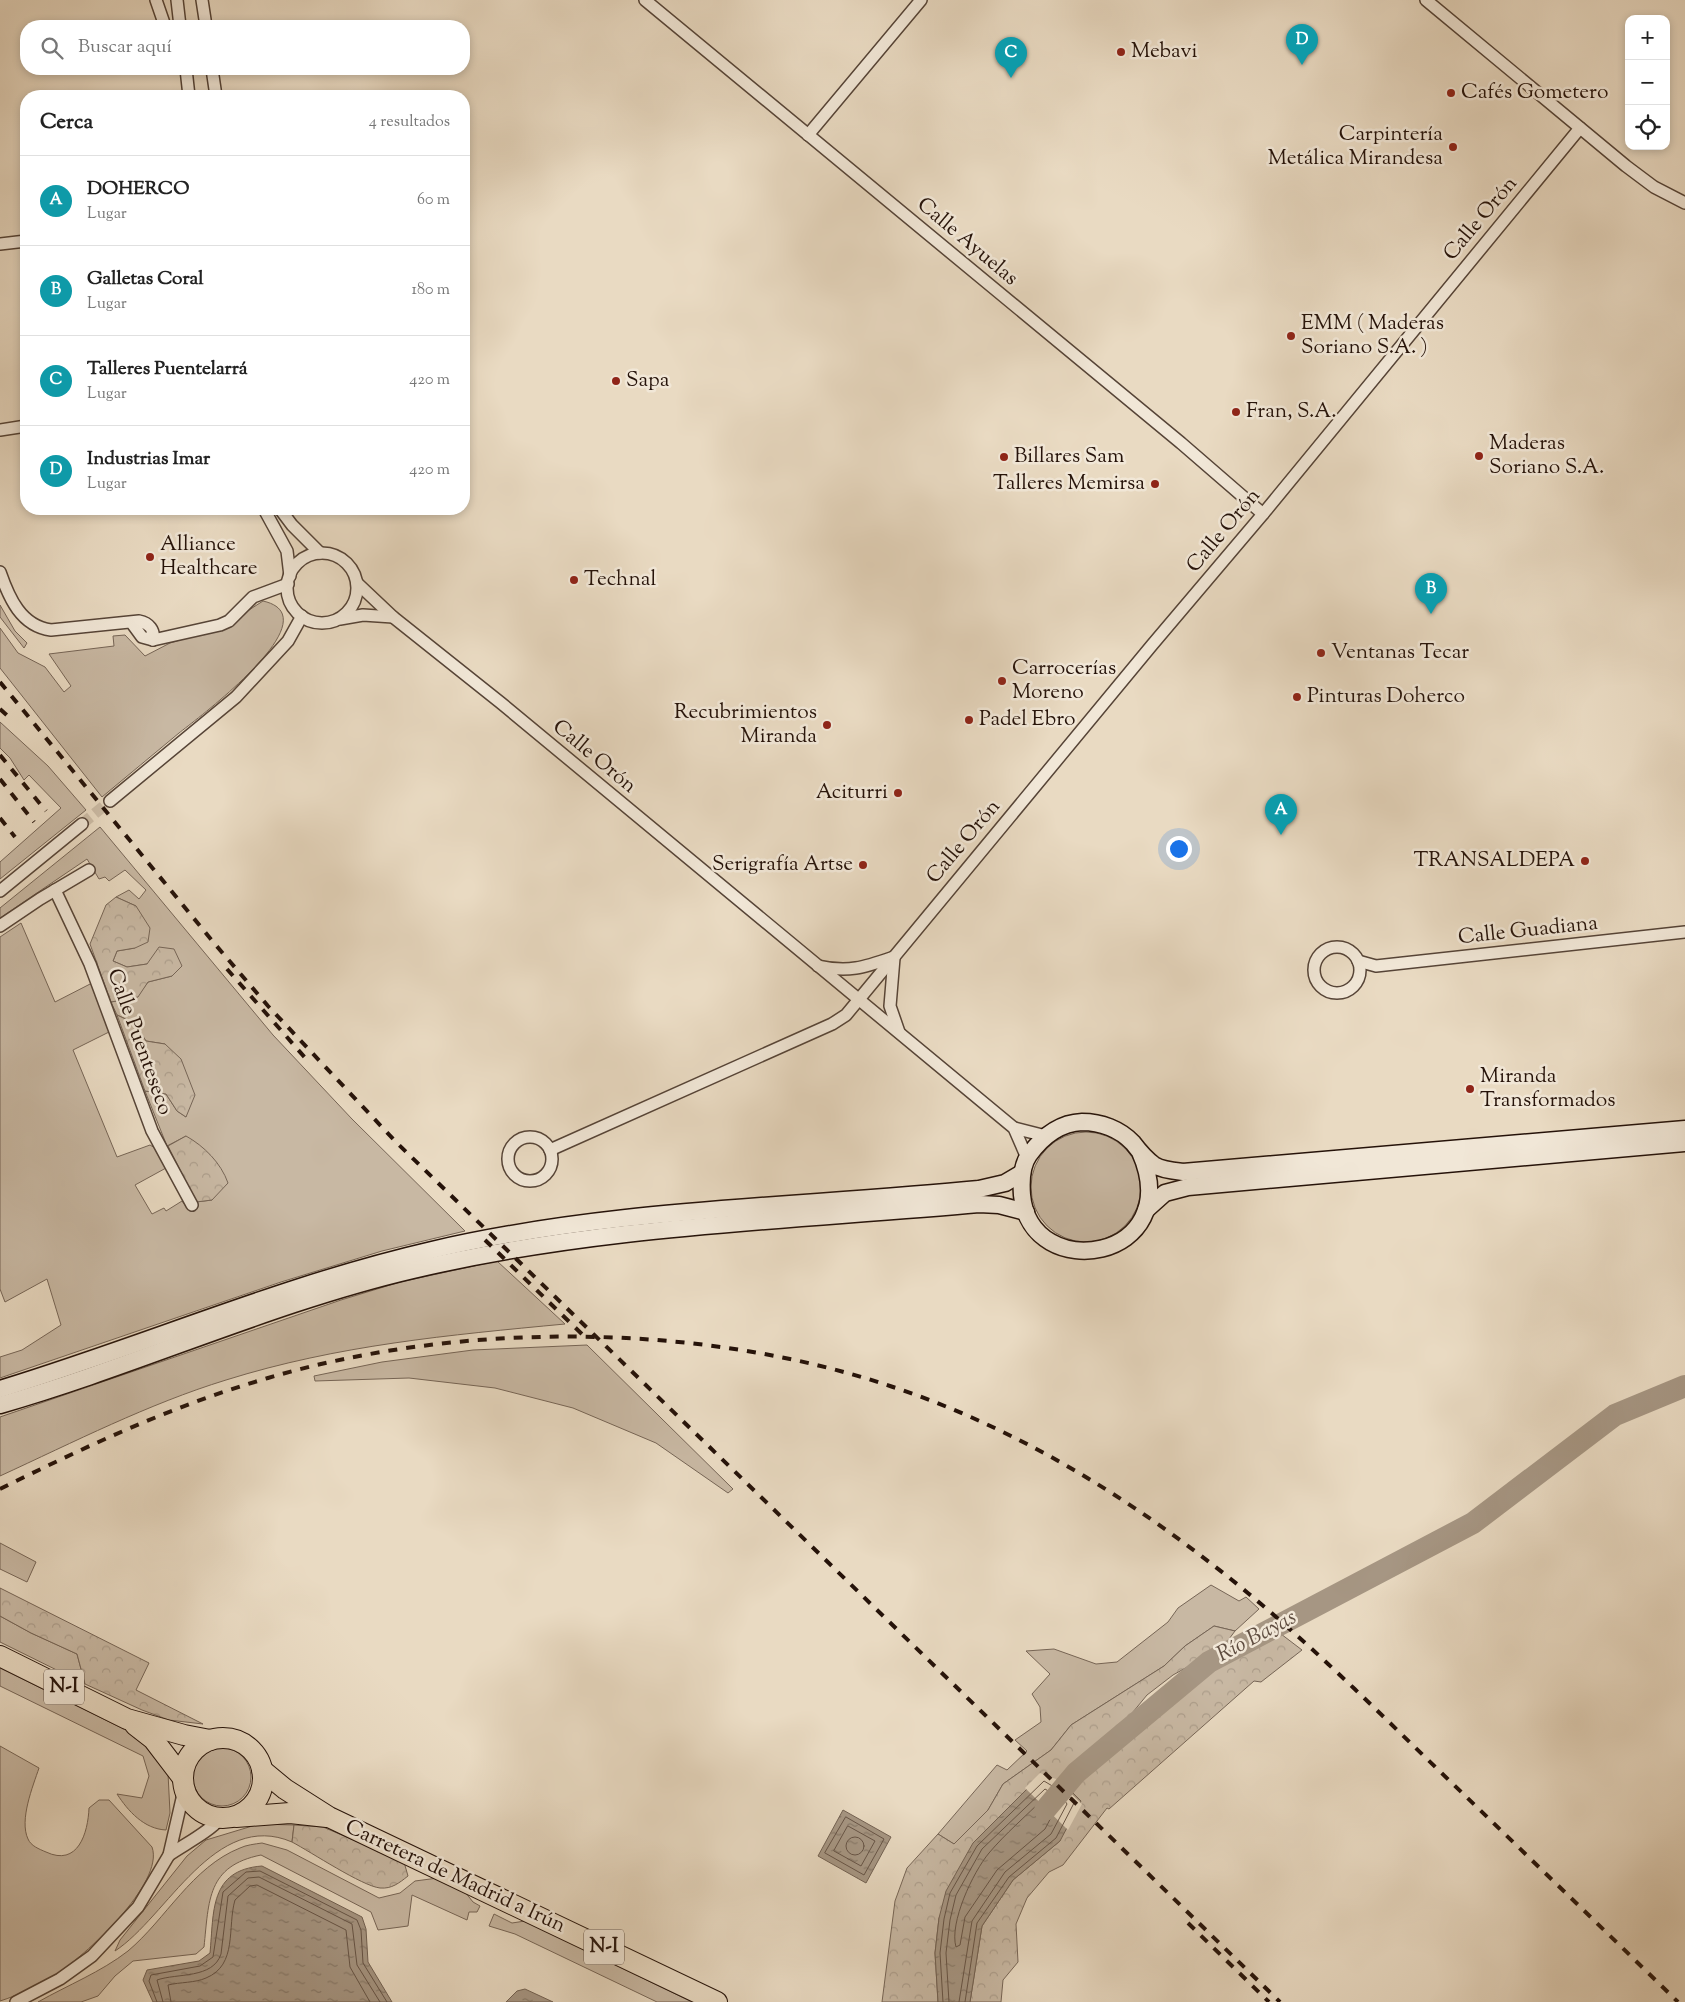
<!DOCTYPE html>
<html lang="es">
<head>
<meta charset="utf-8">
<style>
	:root { --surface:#fff; --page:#f6f6f6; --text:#222; --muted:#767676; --line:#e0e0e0; --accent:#8f2418 }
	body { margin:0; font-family:"Sorts Mill Goudy",serif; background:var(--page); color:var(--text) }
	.controls { position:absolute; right:15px; top:15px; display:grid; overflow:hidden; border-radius:10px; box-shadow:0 2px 8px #0003 }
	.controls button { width:45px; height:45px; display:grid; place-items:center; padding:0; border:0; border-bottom:1px solid var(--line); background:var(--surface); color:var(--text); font:25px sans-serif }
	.you { position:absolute; left:1178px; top:848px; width:18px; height:18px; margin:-12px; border:4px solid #fff; border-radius:50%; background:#1a73e8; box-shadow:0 0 0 8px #1a73e833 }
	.badge { display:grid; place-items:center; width:32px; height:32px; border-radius:50%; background:var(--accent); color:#fff; font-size:16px; font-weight:700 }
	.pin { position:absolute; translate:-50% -41px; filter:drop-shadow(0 1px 2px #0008) }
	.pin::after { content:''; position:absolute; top:26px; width:18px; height:15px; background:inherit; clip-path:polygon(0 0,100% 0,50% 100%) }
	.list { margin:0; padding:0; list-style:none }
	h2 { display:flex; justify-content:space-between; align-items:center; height:65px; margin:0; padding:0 20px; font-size:21px }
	h2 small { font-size:16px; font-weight:400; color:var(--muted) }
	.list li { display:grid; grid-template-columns:32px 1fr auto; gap:15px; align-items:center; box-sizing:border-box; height:90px; padding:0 20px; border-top:1px solid var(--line) }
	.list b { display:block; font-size:19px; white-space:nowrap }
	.list p { margin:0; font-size:16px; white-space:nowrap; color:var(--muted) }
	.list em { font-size:16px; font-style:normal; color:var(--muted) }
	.icon { flex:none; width:28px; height:28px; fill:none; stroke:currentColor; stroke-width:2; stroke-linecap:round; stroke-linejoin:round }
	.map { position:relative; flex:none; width:1685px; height:2002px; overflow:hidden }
	.search { position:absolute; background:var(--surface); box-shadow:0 2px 8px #0003; left:20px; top:20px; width:450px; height:55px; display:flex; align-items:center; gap:12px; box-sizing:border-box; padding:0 18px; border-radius:20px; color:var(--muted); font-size:19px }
	.panel { position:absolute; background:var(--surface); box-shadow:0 2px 8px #0003; left:20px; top:90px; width:450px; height:425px; border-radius:20px }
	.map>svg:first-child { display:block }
</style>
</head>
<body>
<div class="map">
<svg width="1685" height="2002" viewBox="0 0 1685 2002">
	<defs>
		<pattern id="forest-crowns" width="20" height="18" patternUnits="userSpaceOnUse" patternTransform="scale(1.25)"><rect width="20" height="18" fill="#c8b8a3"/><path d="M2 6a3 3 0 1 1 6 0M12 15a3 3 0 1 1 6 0" fill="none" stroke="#ac9d8b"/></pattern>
		<pattern id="water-ripples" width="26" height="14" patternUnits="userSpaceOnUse" patternTransform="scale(1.25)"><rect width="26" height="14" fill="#a69683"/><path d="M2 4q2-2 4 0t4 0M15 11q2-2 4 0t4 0" fill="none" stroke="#877969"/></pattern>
	</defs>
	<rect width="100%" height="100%" fill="#e9dac2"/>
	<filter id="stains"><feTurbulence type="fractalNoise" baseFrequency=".004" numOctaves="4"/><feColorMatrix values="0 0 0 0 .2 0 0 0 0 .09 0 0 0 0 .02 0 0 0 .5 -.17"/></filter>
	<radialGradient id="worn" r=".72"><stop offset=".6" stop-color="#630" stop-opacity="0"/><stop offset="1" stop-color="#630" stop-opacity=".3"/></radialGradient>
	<g fill="#c8b8a3" stroke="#766556">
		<path d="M263 601C334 617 198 718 179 733 153 754 128 776 102 797L0 668V628L18 653 45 667 64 692 71 686 49 654 114 646 113 636 125 635 145 656 170 643 234 624 249 610Z"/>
		<path d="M0 605 15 631 27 643 24 648 0 617Z"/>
		<path d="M0 722 48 766 86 810 0 879V862L61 808 29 775 24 780 10 758 0 748Z"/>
		<path d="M100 827 273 1035 352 1119 465 1231 382 1251 281 1282 0 1378V1357L22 1350 61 1325 47 1279 5 1302 0 1289V937L21 923 55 1002 94 982 111 1031 73 1050 117 1157 150 1145 155 1148 166 1168 135 1185 152 1214 164 1208 166 1211 182 1201 188 1209 196 1202 212 1200 186 1136 167 1146 145 1091 166 1094 177 1111 186 1117 165 1044 146 1041 134 1023 117 1015 111 1002 137 997 148 982 172 976 147 964 127 967 113 961 117 951 135 948 136 906 116 897 129 890 139 899 146 890 125 870 109 881 105 877 99 879 87 859 0 918V908Z"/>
		<circle cx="1086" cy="1187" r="55"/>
		<path d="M497 1261 565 1324C449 1335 338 1345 226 1380 148 1404 74 1442 0 1476V1417L341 1300 400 1282Z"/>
		<path d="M587 1345 733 1489 728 1493 656 1443 573 1408 495 1388 409 1378 315 1381 314 1376 382 1362 473 1350Z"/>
		<path d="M0 1543 36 1562 27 1582 0 1569Z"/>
		<path d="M1211 1585 1239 1601 1246 1597 1259 1609 1235 1631 1214 1626 1185 1646 1164 1666 1071 1725 1051 1750 1003 1784 988 1810 954 1844 938 1834 997 1765 1007 1770 1027 1751 1015 1740 1041 1722 1040 1707 1032 1694 1050 1674 1026 1651 1054 1649 1096 1664 1117 1662 1168 1622 1178 1608Z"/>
		<path d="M0 1616 31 1633 77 1654 85 1684 0 1642Z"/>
		<path d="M0 1668 138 1736 168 1773 170 1813 166 1830C144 1829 128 1811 117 1794L142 1798 149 1776 143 1756 0 1686Z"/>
		<path d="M0 1746 39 1768C33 1786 19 1820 28 1839 31 1846 39 1849 46 1852 78 1867 88 1833 89 1808L99 1800H109L152 1847C165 1883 84 1957 55 1975 38 1986 19 1995 0 2001Z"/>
		<circle cx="222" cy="1777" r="29"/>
		<path d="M259 1824 294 1825 292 1842C215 1809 167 1917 115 1951L120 1940 187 1856 206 1840Z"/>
		<path d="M262 1843 287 1850 379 1898 400 1893 415 1881 438 1878 465 1892 473 1902 480 1906 477 1912H469L467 1920 412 1895 408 1926 378 1930 371 1912 261 1855C207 1866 209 1900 204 1947L196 1954 133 1961 115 1976 98 1996 81 2002H38C68 1985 101 1972 128 1951 166 1919 192 1867 240 1848 246 1845 255 1844 262 1843Z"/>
		<path d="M494 1914 512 1923 525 1921 692 2002H657L515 1934 489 1926Z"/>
	</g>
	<g fill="url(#forest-crowns)" stroke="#766556">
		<path d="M116 897 136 906 150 928 148 942 135 948 117 951 113 961 127 967 147 964 159 947 174 949 182 966 172 976 148 982 138 997 111 1002 90 944 106 905Z"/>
		<path d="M117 1015 134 1023 146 1041 165 1044 181 1059 195 1095 186 1117 177 1111 166 1094 145 1091Z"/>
		<path d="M186 1136C204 1146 221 1163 228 1183L212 1200 196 1202 168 1146Z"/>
		<path d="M0 1588 149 1663 136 1690 203 1724 169 1720 142 1710 85 1684 77 1654 31 1633 0 1616Z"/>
		<path d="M1214 1626 1235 1631 1223 1647 1173 1675 1147 1695 1133 1712 1142 1718 1220 1663 1281 1634 1302 1650 1261 1682 1254 1681 1109 1809 1107 1808 1063 1865 1049 1872 1027 1898 1016 1924 1018 1962 1003 1980 1001 2002H970L982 1926 1013 1880 1060 1841 1041 1775 1007 1810 939 1918 935 1953 938 2002H882L895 1901 907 1868 938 1834 954 1844 988 1810 1003 1784 1051 1750 1071 1725 1164 1666 1185 1646Z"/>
		<path d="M294 1825 323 1827 398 1859 404 1862 408 1876C399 1883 392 1889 380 1888 362 1886 311 1852 292 1842Z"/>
	</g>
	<g fill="url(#water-ripples)" stroke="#726152">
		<path d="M1041 1775 1072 1792 1081 1801 1060 1841 1013 1880 982 1926 970 2002H938L935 1953 939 1918 946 1891 973 1843Z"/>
		<path d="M843 1810 891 1837 866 1883 818 1856Z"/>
		<path d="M262 1866 362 1917 366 1929 368 1962 392 2002H153L143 1980 147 1970 199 1961 210 1953C214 1912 209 1870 262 1866Z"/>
		<path d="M525 1989 553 2002H506L517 1991Z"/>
	</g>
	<path fill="#e9dac2" d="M1040 1773 1056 1779 1082 1804 1068 1830 1025 1788Z"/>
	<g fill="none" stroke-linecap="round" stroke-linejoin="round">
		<g stroke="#665446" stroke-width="1">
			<path d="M1044 1798 1057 1806 1045 1829 997 1870 965 1917 960 1945 956 1947C949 1923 973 1872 989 1853 1005 1834 1026 1816 1044 1798Z"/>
			<path d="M846 1817 884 1839 864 1875 825 1853Z"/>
			<path d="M848 1826 875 1841 861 1866 834 1851Z"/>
			<circle cx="855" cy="1846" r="9"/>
			<path d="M157 2002 149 1981 151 1975 200 1966 213 1957 223 1892 246 1872 260 1871 357 1920 361 1930 363 1963 387 2002"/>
			<path d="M163 2002 157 1980C177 1973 213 1979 221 1954L228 1896 248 1878 259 1877 352 1924 357 1965 380 2002"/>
			<path d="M171 2002 168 1985C180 1982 195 1983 206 1978 238 1965 227 1927 235 1900L250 1886 257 1885 346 1930 350 1967 370 2002"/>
			<path d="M943 2002 940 1953 944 1919 950 1893 977 1846 1044 1781 1069 1796 1074 1803 1056 1838 1009 1877 977 1923 965 2002"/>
			<path d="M949 2002 946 1953 950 1920 956 1895 982 1849 1045 1789 1065 1801 1067 1804 1051 1834 1005 1872 972 1921 959 2002"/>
		</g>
		<path stroke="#a69683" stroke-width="22" d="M1045 1810 1076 1773 1209 1662 1473 1523 1615 1415 1685 1386"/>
		<path stroke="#ccbca6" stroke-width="11" stroke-dasharray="11 5.5" stroke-linecap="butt" d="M82 824 110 801"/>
		<g stroke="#564437" stroke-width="14">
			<g id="street">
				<path d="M156 0 165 26"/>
				<path d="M177 0 180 26"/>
				<path d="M202 0 206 26"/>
				<path d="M645 0 1181 443 1263 514"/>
				<path d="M1426 0 1626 166 1654 187 1685 203"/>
				<path d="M186 69 189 96"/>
				<path d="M212 69 216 96"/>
				<path d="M808 135 921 0"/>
				<path d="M0 244 26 241"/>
				<path d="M0 430 26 426"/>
				<path d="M264 509 287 551 290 576"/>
				<path d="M280 509 292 525 320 553"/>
				<circle cx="322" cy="588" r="35"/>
				<path d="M0 572C9 598 21 626 51 630L139 621C149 623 155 630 153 640L142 637 131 622"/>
				<path d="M357 583 393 617 501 703 1014 1128 1027 1158"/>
				<path d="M340 619 363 615 393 617"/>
				<path d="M153 640 220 625 229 621 253 597 288 584"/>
				<path d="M110 801 236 697 288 641 302 616"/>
				<path d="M55 890 90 964 152 1131 192 1205"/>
				<path d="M0 891 82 824"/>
				<path d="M0 926 40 899 89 870"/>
				<circle cx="1337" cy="970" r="23"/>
				<path d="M894 958 890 1006 899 1032"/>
				<path d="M1358 961 1376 966 1685 932"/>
				<path d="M818 966C849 973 865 967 894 957"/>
				<path d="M1014 1128 1046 1136"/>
				<circle cx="530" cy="1159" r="22"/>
				<path d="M550 1150 832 1024 846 1015 1152 645 1263 514 1580 128"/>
				<path d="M169 1855C185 1844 209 1832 221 1818"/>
				<path d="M16 2002 60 1979 92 1956 138 1907 169 1855 184 1790"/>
			</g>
		</g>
		<g stroke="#251209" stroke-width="19">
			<g id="secondary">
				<path d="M1140 1152C1188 1261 1030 1286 1022 1195 1021 1182 1021 1166 1029 1155 1042 1137 1059 1123 1082 1122 1101 1122 1120 1129 1133 1143 1139 1151 1146 1159 1154 1165 1162 1170 1174 1171 1183 1172L1685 1129"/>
				<path d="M1146 1210 1165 1193 1188 1187 1685 1143"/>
				<path d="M0 1389C145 1345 284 1284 432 1250 611 1208 797 1207 979 1189L1005 1183 1022 1173"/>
				<path d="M0 1405C139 1365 272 1303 413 1270 598 1226 790 1221 979 1204L999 1205 1026 1212"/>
			</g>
		</g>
		<g stroke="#251209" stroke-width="22">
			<g id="highway">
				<path d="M0 1656 127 1719 184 1735 210 1740"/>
				<path d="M135 1725 153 1739 182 1777"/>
				<circle cx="223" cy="1778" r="40"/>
				<path d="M262 1770 285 1789 329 1817 717 2002"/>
				<path d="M236 1817 290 1813 327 1817"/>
			</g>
		</g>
		<use href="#street" stroke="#f1e7d7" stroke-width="11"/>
		<use href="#secondary" stroke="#f1e7d7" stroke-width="16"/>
		<use href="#highway" stroke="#e9dac2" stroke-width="20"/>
		<g stroke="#251209" stroke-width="4" stroke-dasharray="9 9" stroke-linecap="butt">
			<path d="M0 682 214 943 268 1006 396 1142 1280 2002"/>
			<path d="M0 709 12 720"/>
			<path d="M0 755 46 811"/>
			<path d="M0 779 34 822"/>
			<path d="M0 818 15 837"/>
			<path d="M227 969 308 1061"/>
			<path d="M485 1240 588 1340"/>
			<path d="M0 1489C87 1446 174 1405 268 1378 461 1321 699 1322 890 1386 1000 1422 1104 1482 1196 1552 1279 1614 1353 1687 1427 1759 1511 1840 1595 1921 1678 2002"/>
			<path d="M1188 1923 1269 2002"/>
		</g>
	</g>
	<g fill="#8f2418" stroke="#f1e7d7" stroke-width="2">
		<circle cx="1121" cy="52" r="5"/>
		<circle cx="1451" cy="93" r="5"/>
		<circle cx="1453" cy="147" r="5"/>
		<circle cx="1291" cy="336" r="5"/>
		<circle cx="616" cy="381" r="5"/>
		<circle cx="1236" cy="412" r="5"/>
		<circle cx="1479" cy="456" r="5"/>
		<circle cx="1004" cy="457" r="5"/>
		<circle cx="1155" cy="484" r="5"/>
		<circle cx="150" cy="557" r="5"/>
		<circle cx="574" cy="580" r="5"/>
		<circle cx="1321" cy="653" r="5"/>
		<circle cx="1002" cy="681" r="5"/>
		<circle cx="1297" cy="697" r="5"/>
		<circle cx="969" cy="720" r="5"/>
		<circle cx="827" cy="725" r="5"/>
		<circle cx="898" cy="793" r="5"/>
		<circle cx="1585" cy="861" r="5"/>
		<circle cx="863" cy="865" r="5"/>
		<circle cx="1470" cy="1089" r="5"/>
	</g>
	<g text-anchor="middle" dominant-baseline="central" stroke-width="5" stroke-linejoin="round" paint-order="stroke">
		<g fill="#f1e7d7" stroke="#625247" stroke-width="1">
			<rect x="44" y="1669.5" width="40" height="35" rx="4"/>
			<rect x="584" y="1929.5" width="40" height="35" rx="4"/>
		</g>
		<g font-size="20" font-weight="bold" fill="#251209">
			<text x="64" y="1687">N-I</text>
			<text x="604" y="1947">N-I</text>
		</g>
		<g font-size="21" fill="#251209" stroke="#f1e7d7" text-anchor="start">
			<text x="1131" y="52">Mebavi</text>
			<text x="1461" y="93">Cafés Gometero</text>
			<text x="1443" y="135" text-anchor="end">Carpintería<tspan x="1443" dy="24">Metálica Mirandesa</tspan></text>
			<text x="1301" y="324">EMM ( Maderas<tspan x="1301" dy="24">Soriano S.A. )</tspan></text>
			<text x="626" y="381">Sapa</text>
			<text x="1246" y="412">Fran, S.A.</text>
			<text x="1489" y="444">Maderas<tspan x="1489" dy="24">Soriano S.A.</tspan></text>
			<text x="1014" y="457">Billares Sam</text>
			<text x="1145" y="484" text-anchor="end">Talleres Memirsa</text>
			<text x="160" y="545">Alliance<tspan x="160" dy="24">Healthcare</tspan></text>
			<text x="584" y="580">Technal</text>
			<text x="1331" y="653">Ventanas Tecar</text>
			<text x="1012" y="669">Carrocerías<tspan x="1012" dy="24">Moreno</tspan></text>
			<text x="1307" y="697">Pinturas Doherco</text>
			<text x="817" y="713" text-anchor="end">Recubrimientos<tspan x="817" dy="24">Miranda</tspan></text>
			<text x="979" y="720">Padel Ebro</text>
			<text x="888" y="793" text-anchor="end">Aciturri</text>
			<text x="1575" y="861" text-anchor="end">TRANSALDEPA</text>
			<text x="853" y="865" text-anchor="end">Serigrafía Artse</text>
			<text x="1480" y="1077">Miranda<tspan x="1480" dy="24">Transformados</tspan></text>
		</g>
		<g font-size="21" fill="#251209" stroke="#f1e7d7">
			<text transform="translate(1481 219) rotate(-50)">Calle Orón</text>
			<text transform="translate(967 242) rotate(40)">Calle Ayuelas</text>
			<text transform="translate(1224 531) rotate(-50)">Calle Orón</text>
			<text transform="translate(594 757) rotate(40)">Calle Orón</text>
			<text transform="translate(964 842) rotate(-50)">Calle Orón</text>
			<text transform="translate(1528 931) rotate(-6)">Calle Guadiana</text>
			<text transform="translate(139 1042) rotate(70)">Calle Puenteseco</text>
			<text transform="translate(455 1877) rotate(25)">Carretera de Madrid a Irún</text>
		</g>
		<g font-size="22" font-style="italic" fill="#5f4d40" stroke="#f1e7d7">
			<text transform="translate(1257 1637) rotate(-28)">Río Bayas</text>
		</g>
	</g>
	<rect width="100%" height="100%" filter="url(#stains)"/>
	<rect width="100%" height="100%" fill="url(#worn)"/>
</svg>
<div class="controls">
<button>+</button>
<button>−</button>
<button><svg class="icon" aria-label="locate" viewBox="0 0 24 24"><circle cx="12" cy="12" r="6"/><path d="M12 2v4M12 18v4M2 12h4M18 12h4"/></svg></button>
</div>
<div class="you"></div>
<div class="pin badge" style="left:1281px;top:835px;background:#0f9aa8">A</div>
<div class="pin badge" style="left:1431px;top:614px;background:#0f9aa8">B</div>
<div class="pin badge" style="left:1011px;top:78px;background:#0f9aa8">C</div>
<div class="pin badge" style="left:1302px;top:65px;background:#0f9aa8">D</div>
<div class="search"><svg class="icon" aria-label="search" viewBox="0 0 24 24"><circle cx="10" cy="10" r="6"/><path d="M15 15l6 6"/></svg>Buscar aquí</div>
<section class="panel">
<h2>Cerca<small>4 resultados</small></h2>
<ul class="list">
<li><span class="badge" style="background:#0f9aa8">A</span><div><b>DOHERCO</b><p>Lugar</p></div><em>60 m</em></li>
<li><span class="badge" style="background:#0f9aa8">B</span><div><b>Galletas Coral</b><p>Lugar</p></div><em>180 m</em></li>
<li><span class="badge" style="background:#0f9aa8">C</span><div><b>Talleres Puentelarrá</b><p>Lugar</p></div><em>420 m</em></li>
<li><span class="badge" style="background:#0f9aa8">D</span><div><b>Industrias Imar</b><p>Lugar</p></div><em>420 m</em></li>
</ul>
</section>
</div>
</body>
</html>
